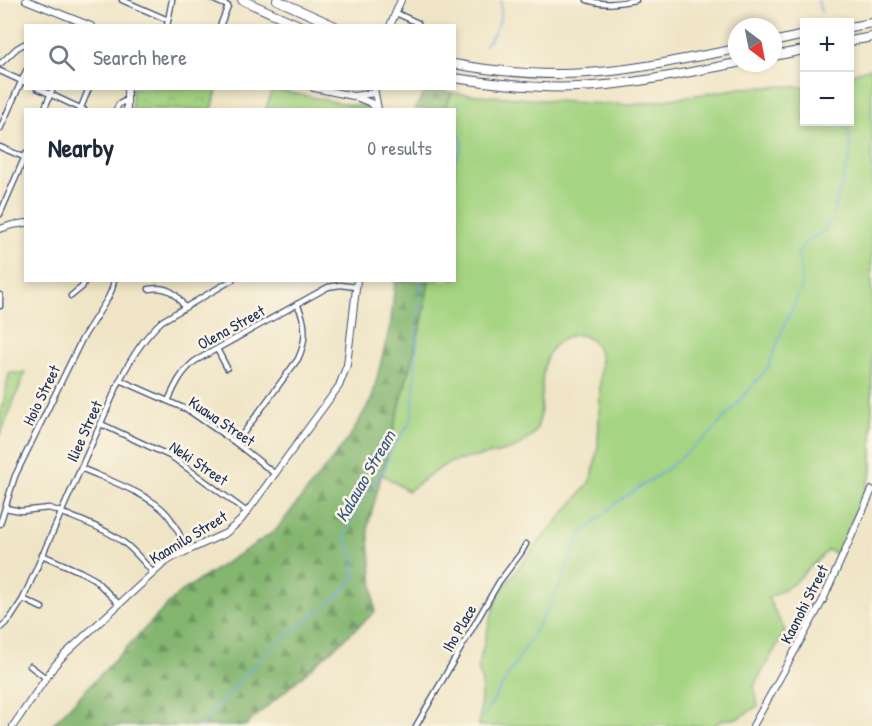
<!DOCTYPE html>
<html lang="en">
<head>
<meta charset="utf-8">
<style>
	:root { --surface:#fff; --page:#f2f2f3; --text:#1f2937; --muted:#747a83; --line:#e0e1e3 }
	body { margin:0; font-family:"Patrick Hand",sans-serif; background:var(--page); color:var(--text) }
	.controls { position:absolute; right:18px; top:18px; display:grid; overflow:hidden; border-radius:0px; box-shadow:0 3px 9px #0003 }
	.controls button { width:54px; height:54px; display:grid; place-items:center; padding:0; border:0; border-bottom:2px solid var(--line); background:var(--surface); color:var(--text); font:30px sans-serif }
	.compass { position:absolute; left:728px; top:18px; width:54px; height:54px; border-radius:50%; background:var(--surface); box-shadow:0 3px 9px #0003; rotate:148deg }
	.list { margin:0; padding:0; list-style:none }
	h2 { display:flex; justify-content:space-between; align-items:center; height:78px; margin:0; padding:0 24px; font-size:26px }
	h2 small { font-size:20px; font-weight:400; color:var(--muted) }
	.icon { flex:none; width:33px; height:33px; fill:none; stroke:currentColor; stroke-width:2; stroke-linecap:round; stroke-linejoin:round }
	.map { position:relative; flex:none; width:872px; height:726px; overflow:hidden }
	.search { position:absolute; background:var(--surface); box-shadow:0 3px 9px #0003; left:24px; top:24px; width:432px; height:66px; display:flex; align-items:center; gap:15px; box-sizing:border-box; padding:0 21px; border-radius:0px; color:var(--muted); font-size:22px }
	.panel { position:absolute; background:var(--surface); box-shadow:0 3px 9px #0003; left:24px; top:108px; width:432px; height:174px; border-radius:0px }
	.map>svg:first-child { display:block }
</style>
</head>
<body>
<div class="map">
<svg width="872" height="726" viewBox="0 0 872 726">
	<defs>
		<pattern id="forest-firs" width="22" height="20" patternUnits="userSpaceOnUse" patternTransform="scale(1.5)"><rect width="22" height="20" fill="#84b670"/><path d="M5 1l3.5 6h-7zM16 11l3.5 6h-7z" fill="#6b945f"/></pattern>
		<pattern id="park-crowns" width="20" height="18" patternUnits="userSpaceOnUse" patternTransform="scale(1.5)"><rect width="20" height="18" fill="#a5d482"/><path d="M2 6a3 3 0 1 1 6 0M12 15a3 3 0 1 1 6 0" fill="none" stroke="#8db673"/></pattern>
	</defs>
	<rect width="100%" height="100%" fill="#fcf5e5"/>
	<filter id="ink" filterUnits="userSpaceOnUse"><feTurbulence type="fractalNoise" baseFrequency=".0167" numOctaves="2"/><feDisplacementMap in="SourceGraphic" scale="12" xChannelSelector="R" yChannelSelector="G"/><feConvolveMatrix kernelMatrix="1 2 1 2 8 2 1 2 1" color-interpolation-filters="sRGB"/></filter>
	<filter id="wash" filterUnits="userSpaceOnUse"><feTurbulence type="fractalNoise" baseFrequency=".008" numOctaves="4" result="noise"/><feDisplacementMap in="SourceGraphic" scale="24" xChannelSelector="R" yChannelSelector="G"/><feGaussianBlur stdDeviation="1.35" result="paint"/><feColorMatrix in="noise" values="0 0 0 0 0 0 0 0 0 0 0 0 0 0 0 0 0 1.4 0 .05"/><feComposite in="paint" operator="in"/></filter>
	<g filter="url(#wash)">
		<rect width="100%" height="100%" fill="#efe4c5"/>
		<g fill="#a5d482" stroke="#608270" stroke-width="1.5">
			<path d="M872 68V472L858 507 838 554 828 550 793 584 768 598 785 631 754 686 758 706 738 718 723 720 713 726H479L482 683 478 667 490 620 499 593 534 548 587 486 593 474 598 447 601 358C599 349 595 341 586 337 579 333 571 335 565 338 530 355 549 401 536 430 534 436 525 441 520 445 509 454 466 457 449 463 439 467 418 484 408 491L369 466 405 281 454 280V110L445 109 452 93 583 103 632 105 742 88 787 86 804 87V122H850V76L857 72Z"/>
			<path d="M272 89 351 105C358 105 365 104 369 109H266Z"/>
			<path d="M9 373H25L0 436V411L4 401Z"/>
		</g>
		<g fill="url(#forest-firs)" stroke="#507267" stroke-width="1.5">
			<path d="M427 89H435L452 93 444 109H414Z"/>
			<path d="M395 281H429L423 318 368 526 375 612 245 726H51L179 593 275 531 349 438 372 398 391 322Z"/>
		</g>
		<path fill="url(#park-crowns)" stroke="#608270" stroke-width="1.5" d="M132 89V88L217 89 212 110 132 109Z"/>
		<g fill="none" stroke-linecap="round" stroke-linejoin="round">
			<g stroke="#6ea7de" stroke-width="1.5">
				<path d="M818 0 821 12"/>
				<path d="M484 46C497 32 503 19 501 0"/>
				<path d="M454 111 459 103"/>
				<path d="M454 130C470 138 459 152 454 164"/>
				<path d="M483 717 541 621 564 577 578 538 617 502 663 472 712 432 768 368 783 328 802 287 798 252 804 243 825 230 833 213 849 160 851 147 848 131 844 122"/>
				<path d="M201 726 250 670 274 646 337 597 355 578 354 558 345 537 357 508 386 466 388 456 412 419 421 280"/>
			</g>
		</g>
	</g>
	<g filter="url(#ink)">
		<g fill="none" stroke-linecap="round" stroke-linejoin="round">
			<g stroke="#3b4a6d" stroke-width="7">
				<g id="street">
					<path d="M122 0 168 20"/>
					<path d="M214 0 228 6 220 26"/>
					<path d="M587 0C604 6 619 3 636 0"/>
					<path d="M396 13 418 23"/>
					<path d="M167 26 172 0"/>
					<path d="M0 64 17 48 26 43"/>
					<path d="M0 71 26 83"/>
					<path d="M37 88 84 110"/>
					<path d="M44 110 53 88"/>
					<path d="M80 110 89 88"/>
					<path d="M116 110 119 104 127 100"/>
					<path d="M0 129 26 71"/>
					<path d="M0 147 26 158"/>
					<path d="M0 214 26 154"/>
					<path d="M149 289C165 286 177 292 184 307"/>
					<path d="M0 295V306"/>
					<path d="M71 296 82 287 85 280"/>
					<path d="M217 349 227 368"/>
					<path d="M120 380 188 410 236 443 275 474"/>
					<path d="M168 401C175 386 181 372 195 361L328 287 340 285 356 287"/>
					<path d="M101 424 172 457 247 512"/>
					<path d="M236 443 298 359C307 340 307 323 297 304"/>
					<path d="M81 468C105 479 150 494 167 514 176 524 181 538 187 551"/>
					<path d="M5 508 21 511 49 508 58 511C79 520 104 528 123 542 134 550 144 562 153 573"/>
					<path d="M0 524 15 476 82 339 108 298 112 289 114 280"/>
					<path d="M42 555 81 572 94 579 119 604"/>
					<path d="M23 599 42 608"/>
					<path d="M0 628 10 619 23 599 120 380C131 358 143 338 162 321L232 280"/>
					<path d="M30 666 46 678"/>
					<path d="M416 726 499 582 521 553 526 544"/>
				</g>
			</g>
			<g stroke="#3b4a6d" stroke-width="8">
				<g id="secondary">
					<path d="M26 0 91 26"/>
					<path d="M390 26 401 0"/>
					<path d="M314 88 353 96 375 93"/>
					<path d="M374 88 378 109"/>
					<path d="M356 97 371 103 377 110"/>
					<path d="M127 110V88"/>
					<path d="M0 229 12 225 26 223"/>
					<path d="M13 726 55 665 65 654 163 564 174 557 226 533 240 521 247 512 339 386 347 365 357 280"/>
					<path d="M753 726 823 600 872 490"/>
				</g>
			</g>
			<g stroke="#3b4a6d" stroke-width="10">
				<g id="highway">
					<path d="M242 0 301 26"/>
					<path d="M277 0 335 26"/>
					<path d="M850 27 872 23"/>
					<path d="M850 41 872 37"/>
					<path d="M773 42 804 35"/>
					<path d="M773 56 804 50"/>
					<path d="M454 64C498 72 543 76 587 73 638 70 687 58 737 49"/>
					<path d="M454 78C495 84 537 89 578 87 632 85 684 73 737 63"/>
				</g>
			</g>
			<use href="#street" stroke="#fff" stroke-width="4.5"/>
			<use href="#secondary" stroke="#fff" stroke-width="6"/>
			<use href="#highway" stroke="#fff" stroke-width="8"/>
		</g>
	</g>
	<g text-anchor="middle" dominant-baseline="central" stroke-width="5" stroke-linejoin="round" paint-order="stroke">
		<g font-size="16" fill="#1b2f5e" stroke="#fcf5e5">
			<text transform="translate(231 327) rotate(-29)">Olena Street</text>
			<text transform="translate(41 395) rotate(-64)">Hoio Street</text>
			<text transform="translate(222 421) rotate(34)">Kuawa Street</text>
			<text transform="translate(84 431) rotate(-66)">Iliee Street</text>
			<text transform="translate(199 463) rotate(34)">Neki Street</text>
			<text transform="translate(188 537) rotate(-31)">Kaamilo Street</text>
			<text transform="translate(804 604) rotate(-63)">Kaonohi Street</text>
			<text transform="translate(459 628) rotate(-60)">Iho Place</text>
		</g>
		<g font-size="18" font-style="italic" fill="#38598b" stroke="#fcf5e5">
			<text transform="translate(365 476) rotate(-60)">Kalauao Stream</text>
		</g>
	</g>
</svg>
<div class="controls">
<button>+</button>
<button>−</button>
</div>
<svg class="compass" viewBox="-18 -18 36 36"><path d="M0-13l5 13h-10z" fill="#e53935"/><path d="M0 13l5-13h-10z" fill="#747a83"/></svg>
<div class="search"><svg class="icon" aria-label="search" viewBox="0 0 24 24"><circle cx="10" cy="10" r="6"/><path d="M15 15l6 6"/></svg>Search here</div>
<section class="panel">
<h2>Nearby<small>0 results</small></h2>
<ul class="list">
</ul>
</section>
</div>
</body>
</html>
